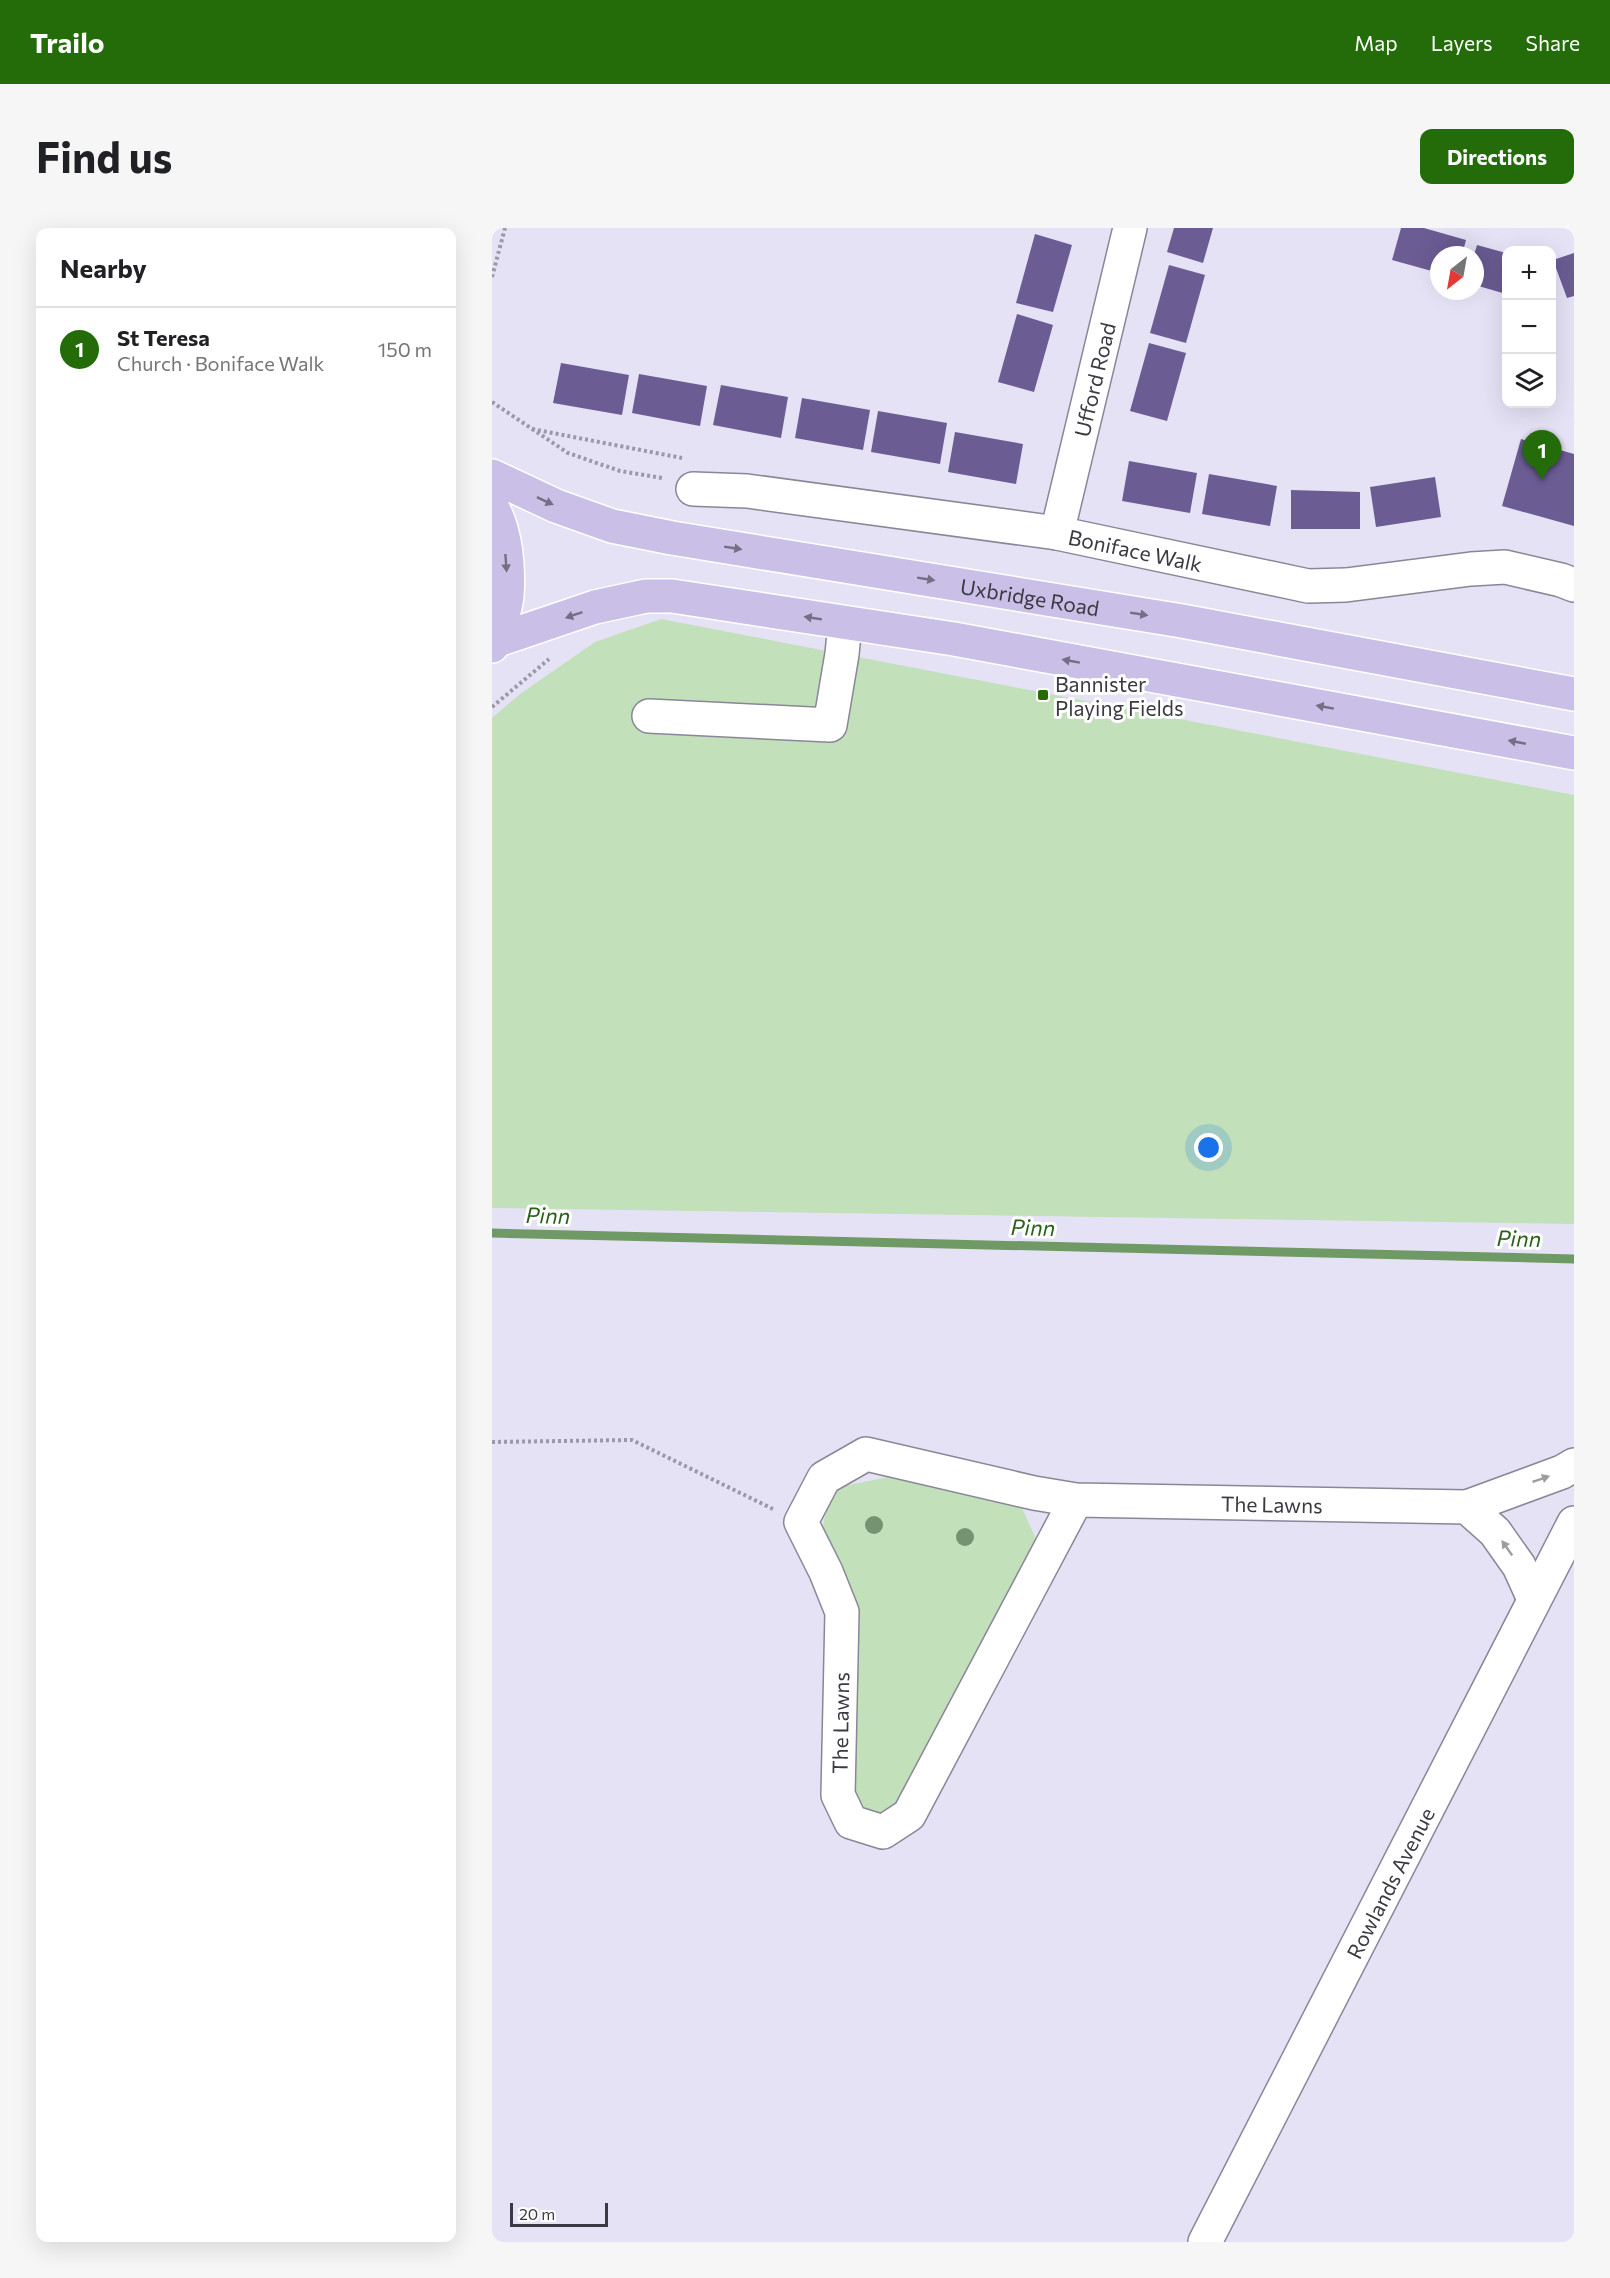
<!DOCTYPE html>
<html lang="en">
<head>
<meta charset="utf-8">
<style>
	:root { --surface:#fff; --page:#f6f6f6; --text:#202124; --muted:#757577; --line:#e0e0e0; --accent:#246c09 }
	body { margin:0; font-family:Commissioner,sans-serif; background:var(--page); color:var(--text) }
	.controls { position:absolute; right:18px; top:18px; display:grid; overflow:hidden; border-radius:12px; box-shadow:0 6px 24px #0002 }
	.controls button { width:54px; height:54px; display:grid; place-items:center; padding:0; border:0; border-bottom:2px solid var(--line); background:var(--surface); color:var(--text); font:30px sans-serif }
	.compass { position:absolute; left:938px; top:18px; width:54px; height:54px; border-radius:50%; background:var(--surface); box-shadow:0 6px 24px #0002; rotate:211deg }
	.scale { position:absolute; left:18px; bottom:15px; width:98px; box-sizing:border-box; padding-left:6px; border:3px solid #3b3941; border-top:0; font-size:16px; line-height:21px; white-space:nowrap; color:#3b3941; -webkit-text-stroke:4px #fff; paint-order:stroke }
	.you { position:absolute; left:717px; top:920px; width:21px; height:21px; margin:-15px; border:4px solid #fff; border-radius:50%; background:#1a73e8; box-shadow:0 0 0 9px #1a73e833 }
	.badge { display:grid; place-items:center; width:39px; height:39px; border-radius:50%; background:var(--accent); color:#fff; font-size:20px; font-weight:700 }
	.pin { position:absolute; translate:-50% -50px; filter:drop-shadow(0 2px 3px #0008) }
	.pin::after { content:''; position:absolute; top:32px; width:21px; height:18px; background:inherit; clip-path:polygon(0 0,100% 0,50% 100%) }
	.list { margin:0; padding:0; list-style:none }
	h2 { display:flex; justify-content:space-between; align-items:center; height:78px; margin:0; padding:0 24px; font-size:26px }
	h2 small { font-size:20px; font-weight:400; color:var(--muted) }
	.list li { display:grid; grid-template-columns:39px 1fr auto; gap:18px; align-items:center; box-sizing:border-box; height:84px; padding:0 24px; border-top:2px solid var(--line) }
	.list b { display:block; font-size:22px; white-space:nowrap }
	.list p { margin:0; font-size:20px; white-space:nowrap; color:var(--muted) }
	.list em { font-size:20px; font-style:normal; color:var(--muted) }
	.icon { flex:none; width:33px; height:33px; fill:none; stroke:currentColor; stroke-width:2; stroke-linecap:round; stroke-linejoin:round }
	.map { position:relative; flex:none; width:1082px; height:2014px; overflow:hidden; border-radius:12px }
	header { display:flex; align-items:center; gap:36px; box-sizing:border-box; height:84px; padding:0 30px; background:var(--accent); color:#fff }
	header strong { font-size:28px }
	nav { display:flex; gap:33px; margin-inline-start:auto; font-size:21px }
	.intro { display:flex; align-items:center; justify-content:space-between; box-sizing:border-box; height:144px; padding:0 36px }
	h1 { margin:0; font-size:42px }
	.button { padding:15px 27px; border-radius:12px; background:var(--accent); color:#fff; font-size:21px; font-weight:700 }
	main { display:flex; gap:36px; padding:0 36px }
	aside { flex:1; background:var(--surface); border-radius:12px; box-shadow:0 6px 24px #0002 }
	.map>svg:first-child { display:block }
</style>
</head>
<body>
<header>
<strong>Trailo</strong>
<nav><a>Map</a><a>Layers</a><a>Share</a></nav>
</header>
<div class="intro"><h1>Find us</h1><a class="button">Directions</a></div>
<main>
<aside>
<h2>Nearby<small></small></h2>
<ul class="list">
<li><span class="badge">1</span><div><b>St Teresa</b><p>Church · Boniface Walk</p></div><em>150 m</em></li>
</ul>
</aside>
<div class="map">
<svg width="1082" height="2014" viewBox="0 0 1082 2014">
	<rect width="100%" height="100%" fill="#e6e2f6"/>
	<g fill="#c2e1bb">
		<path d="M169 391 1082 567V996L0 980V490L28 466 103 414Z"/>
		<path d="M396 1249 530 1280 545 1313 408 1576 379 1588 357 1557 358 1359 329 1312 337 1261Z"/>
	</g>
	<g fill="none" stroke-linecap="round" stroke-linejoin="round">
		<path stroke="#709a65" stroke-width="9" d="M0 1005 1082 1031"/>
	</g>
	<g fill="#6b5c94">
		<path d="M682 0H721L711 35 675 24Z"/>
		<path d="M909 0H932L974 12 970 27H947V45L900 32Z"/>
		<path d="M543 6 580 17 561 84 524 75Z"/>
		<path d="M985 17 1014 25V66L983 57 982 27Z"/>
		<path d="M1082 25V68L1075 70 1061 32Z"/>
		<path d="M677 37 713 47 694 115 658 105Z"/>
		<path d="M525 86 561 97 542 164 506 154Z"/>
		<path d="M657 115 694 125 675 193 638 183Z"/>
		<path d="M69 135 137 147 130 187 61 175Z"/>
		<path d="M147 146 215 158 208 198 140 185Z"/>
		<path d="M229 157 296 169 289 210 221 197Z"/>
		<path d="M310 170 378 182 371 222 303 210Z"/>
		<path d="M386 183 455 195 448 236 379 224Z"/>
		<path d="M463 204 531 216 524 256 456 244Z"/>
		<path d="M1029 211 1082 226V298L1010 278Z"/>
		<path d="M637 233 705 245 698 285 630 273Z"/>
		<path d="M717 246 785 258 778 298 710 286Z"/>
		<path d="M943 249 949 289 884 299 878 259Z"/>
		<path d="M799 262 868 264V301H799Z"/>
	</g>
	<g fill="none" stroke-linecap="round" stroke-linejoin="round">
		<g stroke="#8a8698" stroke-width="36">
			<g id="minor">
				<path id="s1" d="M201 261 255 263 565 305 816 358 854 357 979 341 1013 339 1069 352 1082 357"/>
				<path id="s2" d="M565 305 638 0"/>
				<path d="M157 488 338 497 350 426 353 395"/>
				<path id="s3" d="M584 1272 542 1265 374 1226 332 1250 309 1294 334 1344 350 1384 346 1567 359 1594 391 1604 417 1587 584 1272 975 1279 1070 1244 1082 1237"/>
				<path d="M975 1279 1003 1304 1027 1338 1042 1371"/>
				<path id="s4" d="M713 2014 1082 1295"/>
			</g>
		</g>
		<g stroke="#fff" stroke-width="36">
			<g id="major">
				<path id="s5" d="M0 248 64 278 120 298 180 310 690 393 1082 466"/>
				<path d="M0 279C14 304 17 339 15 367 14 382 7 399 3 413L0 418"/>
				<path d="M3 413 103 379 154 368H180L462 411 1082 525"/>
			</g>
		</g>
		<g stroke="#9b98a7" stroke-width="4" stroke-dasharray="3 3" stroke-linecap="butt">
			<path d="M0 49 13 0"/>
			<path d="M0 174 76 225 128 243 170 250"/>
			<path d="M40 201 190 230"/>
			<path d="M0 479 57 431"/>
			<path d="M0 1214 140 1212 281 1281"/>
		</g>
		<use href="#minor" stroke="#fff" stroke-width="33"/>
		<use href="#major" stroke="#c9bfe7" stroke-width="33"/>
	</g>
	<g fill="#769371">
		<circle cx="382" cy="1297" r="9"/>
		<circle cx="473" cy="1309" r="9"/>
	</g>
	<defs><path id="oneway-solid" d="M-6-.8H1V-3.2L6.5 0L1 3.2V.8H-6Z" transform="scale(1.5)"/></defs>
	<g fill="#746f83">
		<use href="#oneway-solid" transform="translate(53 273) rotate(25)"/>
		<use href="#oneway-solid" transform="translate(241 320) rotate(9)"/>
		<use href="#oneway-solid" transform="translate(14 335) rotate(86)"/>
		<use href="#oneway-solid" transform="translate(434 351) rotate(9)"/>
		<use href="#oneway-solid" transform="translate(647 386) rotate(9)"/>
		<use href="#oneway-solid" transform="translate(82 387) rotate(161)"/>
		<use href="#oneway-solid" transform="translate(321 390) rotate(-171)"/>
		<use href="#oneway-solid" transform="translate(579 433) rotate(-170)"/>
		<use href="#oneway-solid" transform="translate(833 479) rotate(-170)"/>
		<use href="#oneway-solid" transform="translate(1025 514) rotate(-169)"/>
	</g>
	<g fill="#9d9ca0">
		<use href="#oneway-solid" transform="translate(1049 1251) rotate(-19)"/>
		<use href="#oneway-solid" transform="translate(1015 1320) rotate(-125)"/>
	</g>
	<rect fill="#246c09" stroke="#fff" stroke-width="2" x="545" y="461" width="12" height="12" rx="3"/>
	<g text-anchor="middle" dominant-baseline="central" stroke-width="6" stroke-linejoin="round" paint-order="stroke">
		<g font-size="21" fill="#3b3941" stroke="#fff">
			<text stroke="none"><textPath href="#s2" startOffset="158">Ufford Road</textPath></text>
			<text stroke="none"><textPath href="#s1" startOffset="447">Boniface Walk</textPath></text>
			<text stroke="none"><textPath href="#s5" startOffset="554">Uxbridge Road</textPath></text>
			<text stroke="none"><textPath href="#s3" startOffset="1242">The Lawns</textPath></text>
			<text transform="translate(348 1495) rotate(-89)">The Lawns</text>
			<text stroke="none"><textPath href="#s4" startOffset="404">Rowlands Avenue</textPath></text>
		</g>
		<g font-size="21" fill="#3b3941" stroke="#fff" text-anchor="start">
			<text x="563" y="455">Bannister<tspan x="563" dy="24">Playing Fields</tspan></text>
		</g>
		<g font-size="22" font-style="italic" fill="#296119" stroke="#fff">
			<text transform="translate(56 987) rotate(1)">Pinn</text>
			<text transform="translate(541 999) rotate(1)">Pinn</text>
			<text transform="translate(1027 1010) rotate(1)">Pinn</text>
		</g>
	</g>
</svg>
<div class="controls">
<button>+</button>
<button>−</button>
<button><svg class="icon" aria-label="layers" viewBox="0 0 24 24"><path d="M12 4l9 5-9 5-9-5zM3 14l9 5 9-5"/></svg></button>
</div>
<svg class="compass" viewBox="-18 -18 36 36"><path d="M0-13l5 13h-10z" fill="#e53935"/><path d="M0 13l5-13h-10z" fill="#757577"/></svg>
<div class="scale">20 m</div>
<div class="you"></div>
<div class="pin badge" style="left:1050px;top:252px">1</div>
</div>
</main>
</body>
</html>
